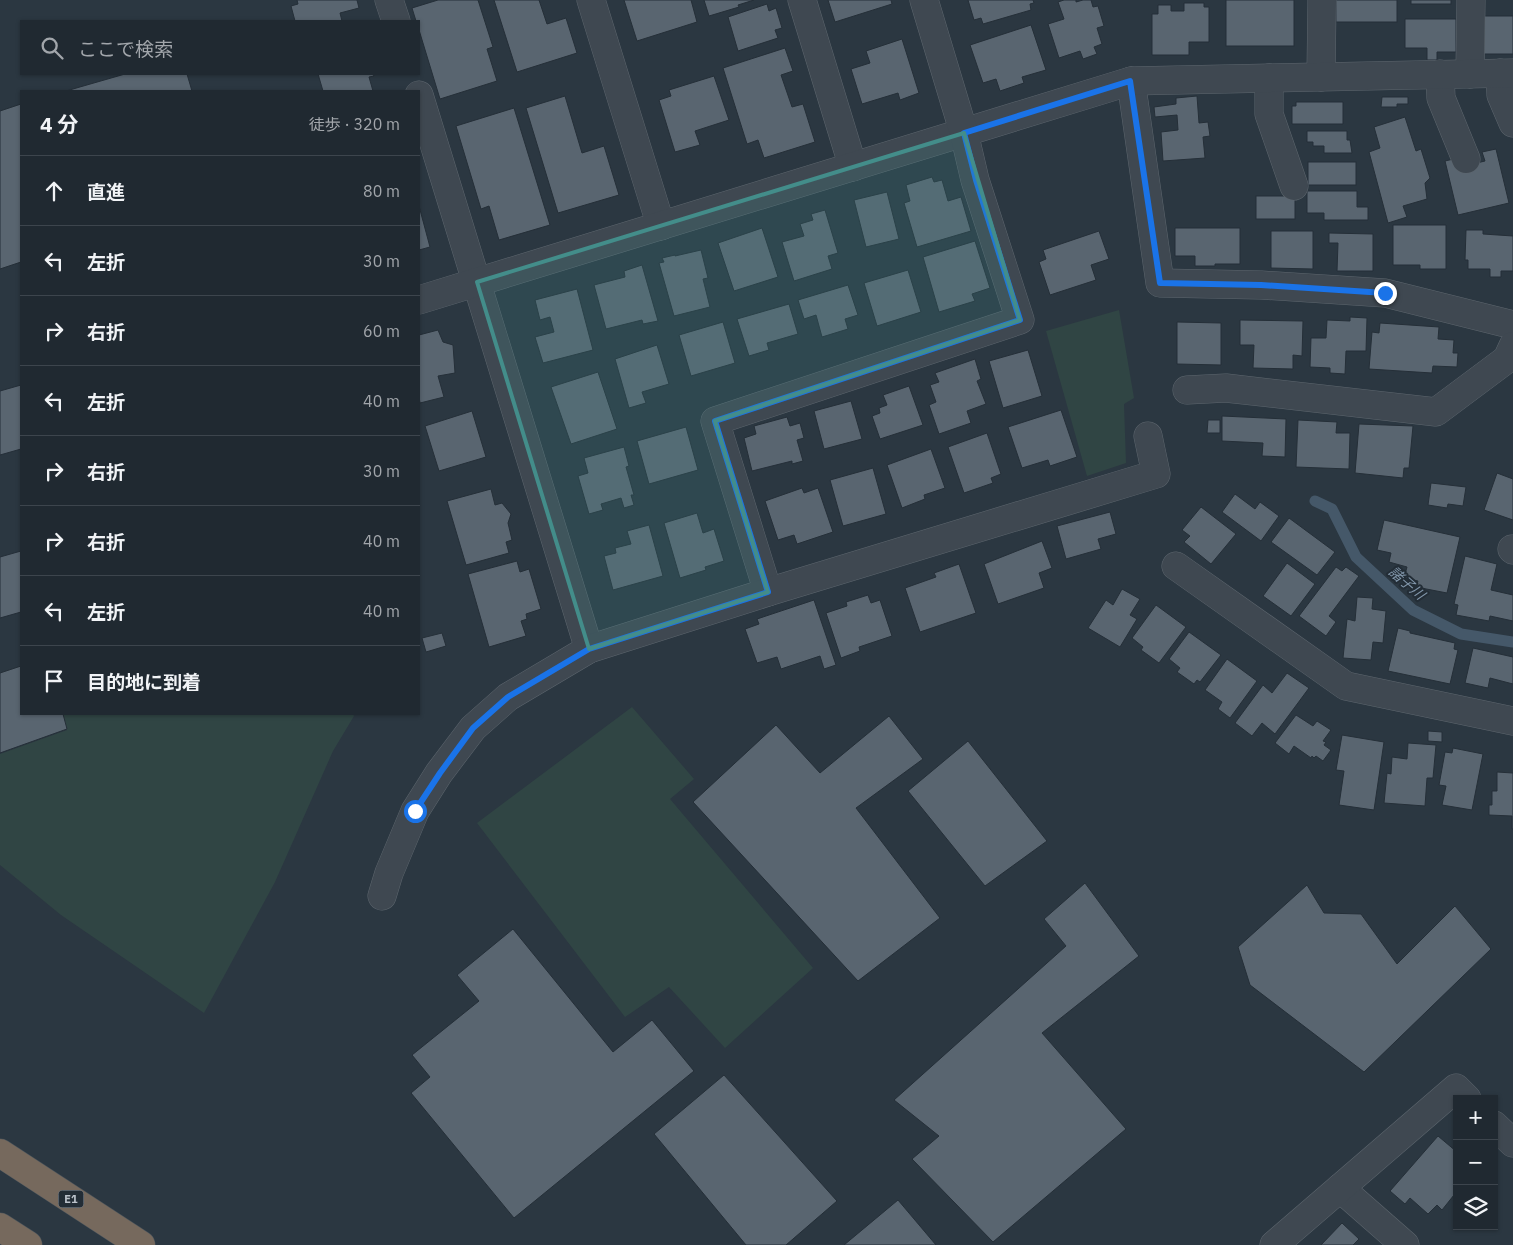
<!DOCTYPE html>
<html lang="ja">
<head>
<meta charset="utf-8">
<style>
	:root { --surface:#202931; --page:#283139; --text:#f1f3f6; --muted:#a2a6ab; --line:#3d454d }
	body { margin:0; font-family:"IBM Plex Sans","Noto Sans JP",sans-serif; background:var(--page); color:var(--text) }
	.controls { position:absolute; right:15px; bottom:15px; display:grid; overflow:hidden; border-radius:0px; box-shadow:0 1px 4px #0004 }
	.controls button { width:45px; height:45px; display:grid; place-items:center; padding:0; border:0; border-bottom:1px solid var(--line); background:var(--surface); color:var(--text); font:25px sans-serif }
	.stop { position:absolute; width:15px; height:15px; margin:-11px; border:4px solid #1a73e8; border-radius:50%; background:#fff }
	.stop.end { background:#1a73e8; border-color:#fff; box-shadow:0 1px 5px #0008 }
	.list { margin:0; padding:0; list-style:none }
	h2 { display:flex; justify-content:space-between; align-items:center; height:65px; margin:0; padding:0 20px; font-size:21px }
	h2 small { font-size:16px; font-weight:400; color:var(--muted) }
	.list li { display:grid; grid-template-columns:32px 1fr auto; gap:15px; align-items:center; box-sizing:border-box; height:70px; padding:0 20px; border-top:1px solid var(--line) }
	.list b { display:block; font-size:19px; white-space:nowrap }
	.list em { font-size:16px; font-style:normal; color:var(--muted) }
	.icon { flex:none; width:28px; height:28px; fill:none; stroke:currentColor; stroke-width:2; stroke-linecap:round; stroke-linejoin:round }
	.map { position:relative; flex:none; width:1513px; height:1245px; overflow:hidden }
	.search { position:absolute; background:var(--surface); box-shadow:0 1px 4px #0004; left:20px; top:20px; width:400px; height:55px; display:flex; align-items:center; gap:12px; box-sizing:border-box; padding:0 18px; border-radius:0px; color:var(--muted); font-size:19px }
	.panel { position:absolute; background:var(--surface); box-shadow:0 1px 4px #0004; left:20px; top:90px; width:400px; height:625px; border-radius:0px }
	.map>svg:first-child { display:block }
</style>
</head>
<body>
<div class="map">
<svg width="1513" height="1245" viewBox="0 0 1513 1245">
	<rect width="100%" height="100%" fill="#2b3741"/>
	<g fill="#304544">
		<path d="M1119 310 1134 398 1124 404 1126 463 1087 476 1046 331Z"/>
		<path d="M632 707 694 779 670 799 813 968 725 1048 669 987 625 1017 477 823Z"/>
		<path d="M63 714H353L354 716 333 751 275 882 204 1013 61 915 0 865V754L67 730Z"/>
	</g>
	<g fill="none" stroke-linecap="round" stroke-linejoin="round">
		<path stroke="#455869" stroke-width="11" d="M1315 501 1332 509 1356 557 1413 610 1461 634 1513 642"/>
	</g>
	<g fill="#596570" stroke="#252f38">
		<path d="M297 0H357L359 8 340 13 342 21H295L291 6 298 4Z"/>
		<path d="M438 0H478L493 47 487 49 497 81 440 99 419 30V21H416L412 8Z"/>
		<path d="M494 0H539L547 24 566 18 577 53 517 72Z"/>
		<path d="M624 0H691L697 22 637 41Z"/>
		<path d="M704 0H754L738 5 739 7 709 16Z"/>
		<path d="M828 0H891L892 4 835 22Z"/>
		<path d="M968 0H1033L1034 3 1030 4 1031 10 983 24 981 18 974 20Z"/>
		<path d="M1064 0H1076V2L1083 0H1091L1093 7 1098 6 1104 26 1097 28 1102 44 1094 47 1097 54 1083 59 1080 51 1059 58 1048 24 1064 19 1058 2Z"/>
		<rect x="1226" y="0" width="68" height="46"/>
		<rect x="1336" y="0" width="61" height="22"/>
		<rect x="1411" y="0" width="40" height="4"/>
		<path d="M1184 3H1204V7H1209V42H1189V55H1152V14H1158V5H1171V11H1184Z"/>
		<path d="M767 4 769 11 776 8 782 28 775 30 778 38 738 51 728 17Z"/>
		<rect x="1483" y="16" width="30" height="38"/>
		<path d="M1405 19H1456V52H1437V60H1427V48H1405Z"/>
		<path d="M1031 25 1046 70 1022 77 1024 83 1000 91 996 79 983 83 970 45Z"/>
		<path d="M902 39 919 93 900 100 898 93 862 104 851 69 870 63 866 51Z"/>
		<path d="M785 48 793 71 781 75 792 107 803 104 815 142 764 158 758 140 747 144 723 68Z"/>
		<path d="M125 74H187L192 91H66Z"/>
		<path d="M318 74H373L374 76 369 77 373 91H323Z"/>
		<path d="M714 76 729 120 695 131 700 145 675 152 659 100 671 96 669 90Z"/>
		<path d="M565 96 582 153 604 146 619 195 558 213 526 108Z"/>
		<path d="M1197 96 1199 123 1208 122 1210 136 1203 137 1205 158 1163 161 1161 132 1178 130 1177 115 1155 117 1154 107 1176 104V98Z"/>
		<path d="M1382 97H1408V104H1397V107H1381Z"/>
		<path d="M1296 102H1343V124H1292V106H1296Z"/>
		<path d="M21 104V262L0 269V111Z"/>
		<path d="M514 108 550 225 499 240 489 206 481 209 456 126Z"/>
		<path d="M1405 117 1416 151 1421 149 1430 178 1425 183 1427 199 1403 206 1407 217 1388 223 1369 152 1380 148 1374 127Z"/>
		<path d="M1307 131H1347V140H1350L1352 153H1324V146H1313V142H1307Z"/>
		<path d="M1496 149 1509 203 1458 215 1445 161 1462 157 1464 166 1485 161 1482 152Z"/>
		<rect x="1308" y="162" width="48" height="23"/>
		<path d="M932 177 934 182 942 180 948 201 961 197 971 231 917 247 904 203 910 201 906 185Z"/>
		<path d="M1307 191H1357V207H1368V220H1324V213H1307Z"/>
		<path d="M887 192 899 239 866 247 854 200Z"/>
		<rect x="1256" y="196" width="39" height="23"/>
		<path d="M419 206 430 247 419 250Z"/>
		<path d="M825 210 838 253 828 256 832 269 794 281 782 242 804 236 800 224 813 220 811 214Z"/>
		<path d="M1393 225H1446V269H1420V265H1393Z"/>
		<path d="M762 228 778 277 734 291 718 243Z"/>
		<path d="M1175 228H1240V264H1215V266H1195V256H1175Z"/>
		<path d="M1466 230H1483V234L1513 236V271H1501V277H1490V269H1468V260H1465Z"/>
		<path d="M1099 231 1109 259 1091 265 1096 280 1050 295 1039 262 1046 259 1043 250Z"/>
		<path d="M1271 231H1313V269L1271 268Z"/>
		<path d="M1329 233 1373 234V271H1337L1338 243H1329Z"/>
		<path d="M975 241 990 288 972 294 975 301 939 312 923 257Z"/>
		<path d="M701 250 708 278 703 279 710 307 674 316 659 263 664 262 662 258 675 255V256Z"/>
		<path d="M642 265 658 321 643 324 642 320 606 329 594 285 625 277 624 271Z"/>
		<path d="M908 270 921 312 877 326 864 283Z"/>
		<path d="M848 285 858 315 845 319 848 329 822 337 816 315 804 319 798 300Z"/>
		<path d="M577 289 593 350 543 363 535 337 554 332 550 317 540 320 535 300Z"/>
		<path d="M789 304 798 334 767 343 769 350 749 356 737 319Z"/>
		<path d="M1350 317 1367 318 1366 351H1346L1345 374 1330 373V368L1310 367 1311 338H1326L1327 320 1350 321Z"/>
		<path d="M1240 320 1303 321 1302 356 1293 355V369L1253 368 1254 345H1240Z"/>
		<path d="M723 322 735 363 691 376 679 335Z"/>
		<path d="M1177 322 1221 323V365L1177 364Z"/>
		<path d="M1380 323 1439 327 1438 339 1454 340 1453 353H1458L1457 367 1433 366 1432 373 1369 369 1372 332 1379 333Z"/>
		<path d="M438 330 443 342 453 345 455 373 438 376 444 397 420 403 419 397V335Z"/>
		<path d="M657 345 669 384 642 392 646 403 629 408 615 359Z"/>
		<path d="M1028 350 1042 396 1003 408 989 361Z"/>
		<path d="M975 359 981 379 977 381 986 404 967 411 971 423 939 434 929 405 936 402 930 385 939 382 935 373Z"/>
		<path d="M598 372 617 429 571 444 551 387Z"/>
		<path d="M21 385V449L0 455V391Z"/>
		<path d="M909 386 923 425 880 439 872 416 880 413 879 408 887 405 883 395Z"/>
		<path d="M851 401 862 439 824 449 814 411Z"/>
		<path d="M1061 410 1077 457 1050 466 1048 460 1022 468 1008 427Z"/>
		<path d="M472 411 486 457 439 471 425 426Z"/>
		<path d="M1222 416 1286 419 1285 457 1262 456 1263 443 1222 441Z"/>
		<path d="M787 417 790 426 800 423 804 438 797 440 803 461 792 464V461L752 471 744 438 756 434 754 426Z"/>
		<path d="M1208 420H1220V433H1207Z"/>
		<path d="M1298 420 1337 422 1336 433H1350L1349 469 1296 467Z"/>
		<path d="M1359 424 1413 426 1409 468H1404L1403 478 1355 473Z"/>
		<path d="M686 427 698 470 649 484 637 441Z"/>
		<path d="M987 433 1001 474 991 478 993 483 964 493 948 447Z"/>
		<path d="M624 447 629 466 626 467 634 495H631L634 505 624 508 621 498 601 504 603 510 589 514 578 476 588 473 584 458Z"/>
		<path d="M931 449 945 488 924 495 925 499 902 508 887 465Z"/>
		<path d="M873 468 886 514 843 526 830 480Z"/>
		<path d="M1497 473 1513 479V520L1484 510Z"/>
		<path d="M1431 483 1466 487 1463 506 1448 504 1447 508 1428 505Z"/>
		<path d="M802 488 804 493 818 488 833 532 797 544 794 535 778 540 765 501Z"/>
		<path d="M491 489 495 505 502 503 511 514 508 523 512 540 506 542 509 553 466 565 447 501Z"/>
		<path d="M1235 494 1255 509 1260 502 1279 516 1261 541 1222 512Z"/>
		<path d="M1201 507 1236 534 1211 564 1184 542 1190 536 1182 530Z"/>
		<path d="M1110 512 1116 534 1098 539 1101 549 1066 559 1057 526Z"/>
		<path d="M697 513 703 533 714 529 724 561 705 567 706 570 680 578 664 523Z"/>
		<path d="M1289 518 1335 552 1317 575 1271 542Z"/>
		<path d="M1384 520 1460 537 1447 593 1416 587 1418 581 1404 578 1407 567 1389 562 1391 553 1377 550Z"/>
		<path d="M649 525 663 576 613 590 604 556 616 553 615 548 631 544 627 531Z"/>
		<path d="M1042 541 1052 568 1039 573 1044 588 998 604 984 564Z"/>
		<path d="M21 551V612L0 618V557Z"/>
		<path d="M1465 556 1497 564 1491 590 1513 595V621L1490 616 1489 621 1456 615 1458 605 1454 604Z"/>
		<path d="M517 561 520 572 529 569 541 609 526 614 527 619 521 621 526 636 489 647 468 574Z"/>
		<path d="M1287 563 1315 584 1291 616 1263 596Z"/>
		<path d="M959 564 976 613 920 632 905 588 936 577 934 573Z"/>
		<path d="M1336 567 1342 571 1346 567 1359 576 1329 616 1336 622 1326 636 1299 616Z"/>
		<path d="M1122 589 1140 599 1130 615 1137 619 1120 647 1088 628 1106 600 1113 605Z"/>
		<path d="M868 595 871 603 880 600 892 636 859 647 860 651 841 658 826 613 847 606 846 602Z"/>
		<path d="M1357 597 1373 598 1372 609 1386 611 1383 643 1373 642 1371 660 1343 658 1347 619 1355 621Z"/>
		<path d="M814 600 836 665 824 669 820 656 781 669 777 657 757 663 745 629 759 624 757 619Z"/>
		<path d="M1156 605 1186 627 1159 663 1141 650 1143 647 1132 638Z"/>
		<path d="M1398 628 1410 631V633L1455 643 1454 649 1458 650 1450 684 1388 671Z"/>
		<path d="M1189 632 1221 655 1200 682 1197 680 1194 684 1177 672 1180 668 1169 659Z"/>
		<path d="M442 633 446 646 426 652 422 638Z"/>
		<path d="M1473 648 1513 657V684L1490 678 1488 688 1465 683Z"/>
		<path d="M1227 659 1257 681 1230 718 1218 709 1222 702 1205 690Z"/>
		<path d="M21 666V714H63L67 729 0 753V673Z"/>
		<path d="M1287 673 1309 688 1275 734 1262 723 1252 736 1235 723 1263 685 1272 693Z"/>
		<path d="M1296 715 1313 726 1317 721 1331 730 1323 741 1326 742 1324 745 1331 750 1323 761 1316 756 1314 758 1312 756 1311 758 1294 746 1289 754 1275 743Z"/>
		<path d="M889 716 923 759 856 808 940 918 858 981 693 802 776 725 820 773Z"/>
		<path d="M1428 731 1442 732V742L1428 741Z"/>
		<path d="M1342 735 1384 742 1374 810 1339 805 1344 771 1336 770Z"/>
		<path d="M968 741 1047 841 985 886 908 791Z"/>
		<path d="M1408 743 1436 745 1433 778H1427L1425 806 1384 803 1387 773 1391 774 1392 757 1407 759Z"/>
		<path d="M1453 748 1483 754 1472 810 1442 805 1446 786 1439 785 1445 752 1452 753Z"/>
		<path d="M1497 772 1513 773V829H1512V816L1489 815V805H1492V791H1497Z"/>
		<path d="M1085 883 1139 956 1042 1033 1126 1129 993 1242 912 1159 939 1136 894 1100 1066 946 1044 919Z"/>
		<path d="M1307 885 1324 913 1361 914 1397 964 1455 906 1491 949 1364 1072 1250 985 1238 947Z"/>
		<path d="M513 929 613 1052 652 1020 694 1071 514 1218 411 1093 430 1077 412 1055 479 1001 457 975Z"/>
		<path d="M724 1075 837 1201 786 1245H746L654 1134Z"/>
		<path d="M1438 1136 1457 1152V1198L1454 1195 1442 1210 1437 1205 1428 1214 1410 1198 1405 1204 1390 1191Z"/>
		<path d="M898 1200 936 1245H844Z"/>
		<path d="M1342 1223 1359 1239 1353 1245H1321Z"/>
	</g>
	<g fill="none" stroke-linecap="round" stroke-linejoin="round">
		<g stroke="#5d666e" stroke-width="29">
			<g id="minor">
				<path d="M389 0 396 21"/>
				<path d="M591 0 661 226"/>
				<path d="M802 0 853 167"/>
				<path d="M1500 73 1501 95 1513 123"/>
				<path d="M1440 74 1441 98 1466 159"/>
				<path d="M1470 74 1471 0"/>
				<path d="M1321 77 1322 0"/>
				<path d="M1269 78V114L1294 186"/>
				<path d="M1131 81 1160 283 1261 285 1385 293 1513 325"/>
				<path d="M419 95 589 649"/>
				<path d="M419 300 1131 81 1513 73"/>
				<path d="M1187 390 1226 388 1436 412 1507 359 1513 346"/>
				<path d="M1512 549 1513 550"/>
				<path d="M1176 566 1346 686 1513 721"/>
				<path d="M768 592 715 421 1020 320 975 180 964 133 924 0"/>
				<path d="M382 896 389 873 415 811 439 773 473 728 508 697 589 649 768 592 1156 474 1148 436"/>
				<path d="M1494 1125 1513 1143"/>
				<path d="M1340 1188 1405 1245"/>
				<path d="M1274 1245 1456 1088 1467 1099"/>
			</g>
		</g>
		<g stroke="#49535b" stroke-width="29">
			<g id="highway">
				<path d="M0 1153 141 1245"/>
				<path d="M0 1227 28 1245"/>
			</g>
		</g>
		<use href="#minor" stroke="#3f4851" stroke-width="28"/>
		<use href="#highway" stroke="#76695d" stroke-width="28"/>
	</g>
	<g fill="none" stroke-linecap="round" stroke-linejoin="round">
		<path stroke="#1a73e8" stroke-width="6" d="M415 811 440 773 473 728 508 697 589 649 768 592 715 421 1020 320 976 180 964 133 1130 81 1160 283 1261 285 1385 293"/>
	</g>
	<path fill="#438d8a" fill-opacity="0.2" stroke="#438d8a" stroke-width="4" stroke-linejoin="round" d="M964 133 1020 320 715 421 768 592 589 649 477 282Z"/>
	<g text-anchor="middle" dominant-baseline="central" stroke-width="4" stroke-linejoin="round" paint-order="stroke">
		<rect fill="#232d36" stroke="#8e969e" stroke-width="1" x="58.5" y="1190.5" width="25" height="17" rx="4"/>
		<g font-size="11" font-weight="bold" fill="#bcc3cb">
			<text x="71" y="1199">E1</text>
		</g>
		<g font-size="14" font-style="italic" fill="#8196aa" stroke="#232d36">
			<text transform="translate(1407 583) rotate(41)">諸子川</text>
		</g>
	</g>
</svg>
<div class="controls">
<button>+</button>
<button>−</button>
<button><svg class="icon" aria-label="layers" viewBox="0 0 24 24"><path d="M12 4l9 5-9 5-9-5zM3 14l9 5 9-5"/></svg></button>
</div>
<div class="stop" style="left:415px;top:811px"></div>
<div class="stop end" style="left:1385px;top:293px"></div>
<div class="search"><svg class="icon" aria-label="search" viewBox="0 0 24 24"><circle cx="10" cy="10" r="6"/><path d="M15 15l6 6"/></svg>ここで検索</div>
<section class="panel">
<h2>4 分<small>徒歩 · 320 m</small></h2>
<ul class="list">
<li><svg class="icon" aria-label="ahead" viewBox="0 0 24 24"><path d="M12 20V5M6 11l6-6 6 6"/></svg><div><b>直進</b></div><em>80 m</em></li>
<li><svg class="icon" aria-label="left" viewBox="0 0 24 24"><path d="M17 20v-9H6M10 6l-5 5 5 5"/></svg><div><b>左折</b></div><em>30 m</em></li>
<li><svg class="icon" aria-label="right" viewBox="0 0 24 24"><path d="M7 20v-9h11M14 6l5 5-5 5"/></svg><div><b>右折</b></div><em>60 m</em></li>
<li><svg class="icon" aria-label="left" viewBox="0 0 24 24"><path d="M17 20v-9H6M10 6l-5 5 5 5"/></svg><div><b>左折</b></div><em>40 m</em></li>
<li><svg class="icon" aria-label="right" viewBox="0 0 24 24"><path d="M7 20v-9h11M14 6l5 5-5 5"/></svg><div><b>右折</b></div><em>30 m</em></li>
<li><svg class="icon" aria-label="right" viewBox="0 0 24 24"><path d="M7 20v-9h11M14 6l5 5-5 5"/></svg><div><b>右折</b></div><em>40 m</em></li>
<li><svg class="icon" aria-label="left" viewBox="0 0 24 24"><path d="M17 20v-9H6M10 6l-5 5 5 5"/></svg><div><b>左折</b></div><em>40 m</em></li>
<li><svg class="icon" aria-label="arrive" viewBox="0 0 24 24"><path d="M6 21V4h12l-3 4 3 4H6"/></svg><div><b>目的地に到着</b></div></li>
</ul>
</section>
</div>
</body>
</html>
